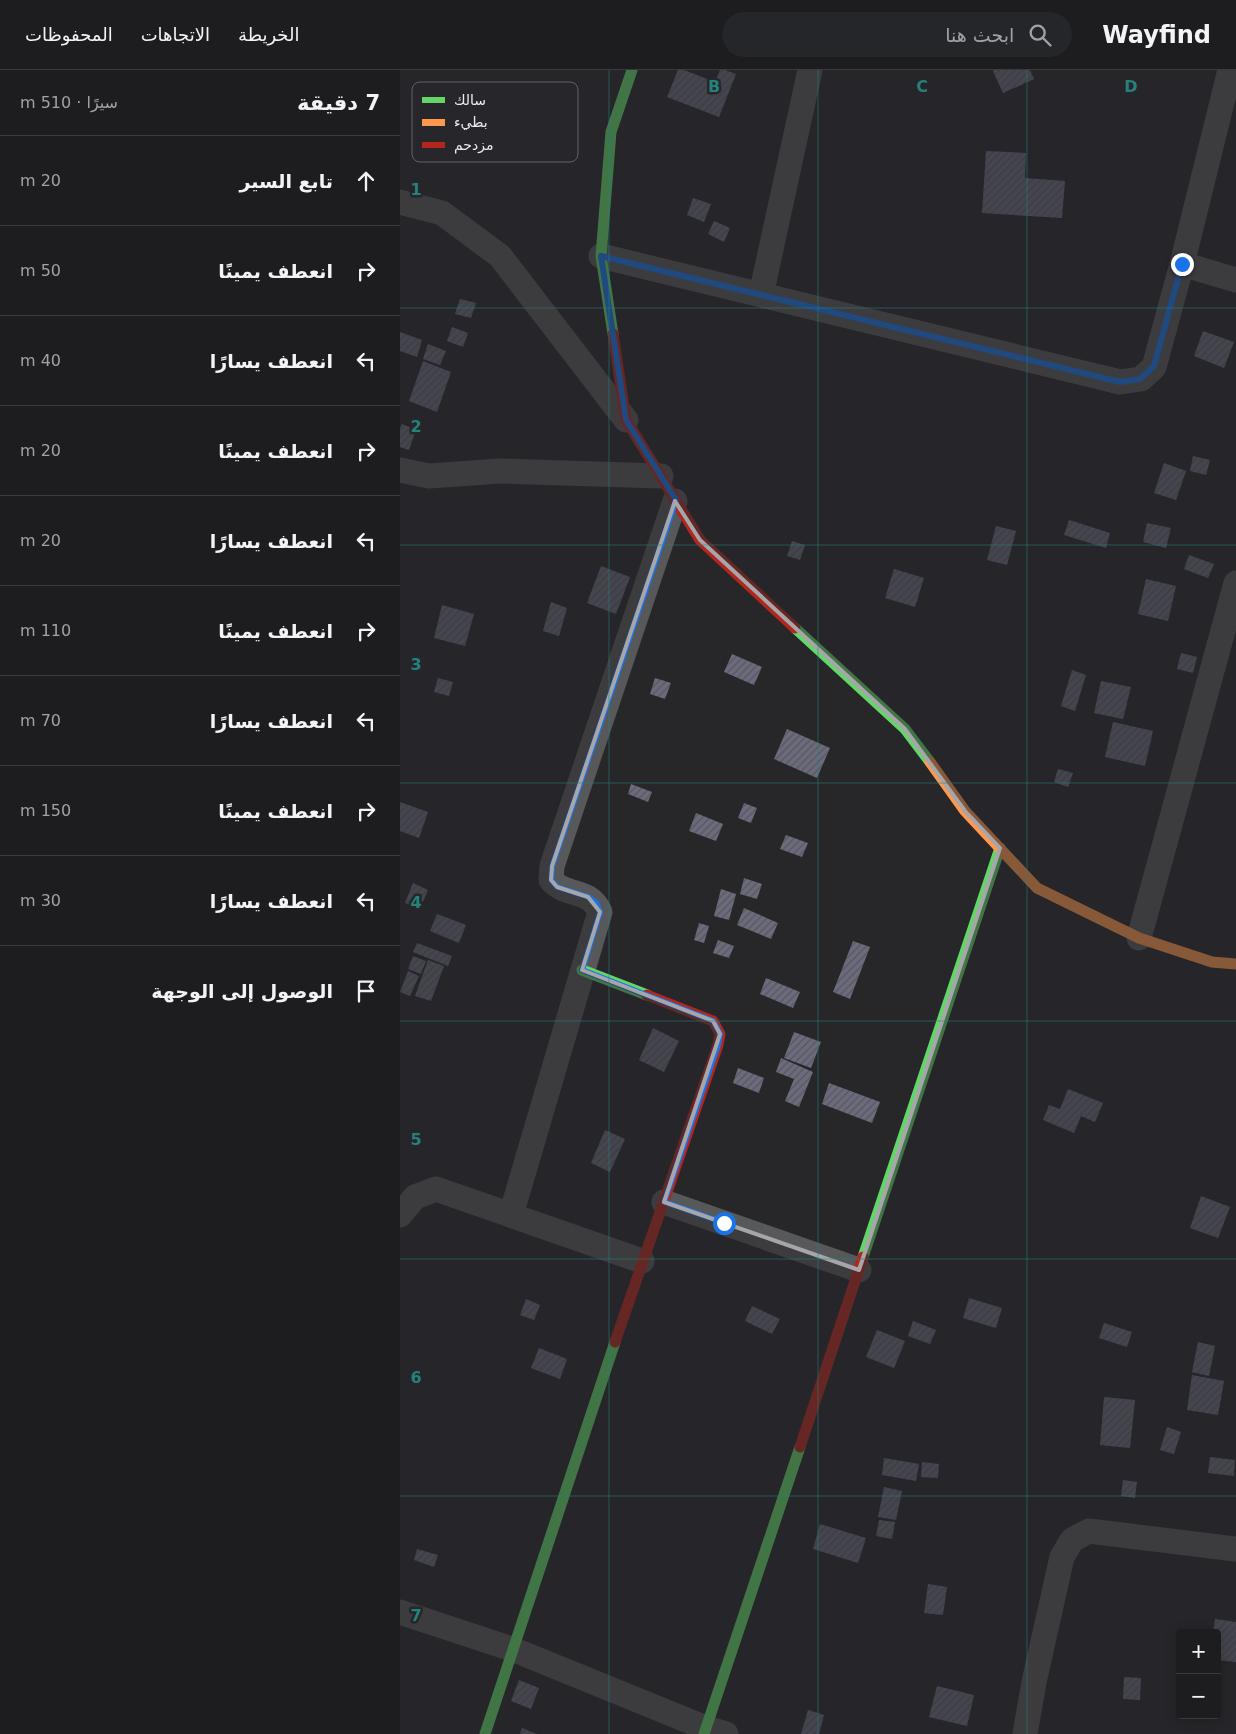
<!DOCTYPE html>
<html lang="ar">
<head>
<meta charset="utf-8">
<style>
	:root { --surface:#1d1d20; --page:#252629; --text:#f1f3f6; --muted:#a0a2a5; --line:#3b3b3e }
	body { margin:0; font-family:"DejaVu Sans",Cairo,sans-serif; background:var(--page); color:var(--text); direction:rtl }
	.controls { position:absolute; right:15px; bottom:15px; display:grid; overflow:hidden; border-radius:5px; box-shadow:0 2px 12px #0003 }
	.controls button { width:45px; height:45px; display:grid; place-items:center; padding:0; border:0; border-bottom:1px solid var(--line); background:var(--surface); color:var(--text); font:25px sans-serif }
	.stop { position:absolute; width:15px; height:15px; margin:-11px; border:4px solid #1a73e8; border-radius:50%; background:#fff }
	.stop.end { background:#1a73e8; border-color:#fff; box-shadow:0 1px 5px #0008 }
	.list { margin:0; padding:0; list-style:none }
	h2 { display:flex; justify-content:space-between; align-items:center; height:65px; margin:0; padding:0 20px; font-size:21px }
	h2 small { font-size:16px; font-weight:400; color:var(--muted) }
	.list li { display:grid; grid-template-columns:32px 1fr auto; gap:15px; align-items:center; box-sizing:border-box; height:90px; padding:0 20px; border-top:1px solid var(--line) }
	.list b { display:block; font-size:19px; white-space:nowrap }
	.list em { font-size:16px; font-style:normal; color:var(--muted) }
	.icon { flex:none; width:28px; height:28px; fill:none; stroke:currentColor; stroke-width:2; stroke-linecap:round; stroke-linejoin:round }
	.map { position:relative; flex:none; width:836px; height:1664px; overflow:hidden; direction:ltr }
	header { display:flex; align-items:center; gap:30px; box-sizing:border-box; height:70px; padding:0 25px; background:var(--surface); border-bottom:1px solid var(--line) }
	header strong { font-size:24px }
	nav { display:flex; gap:28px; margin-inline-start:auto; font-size:18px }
	.search { width:350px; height:45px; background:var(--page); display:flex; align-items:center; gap:12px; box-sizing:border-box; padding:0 18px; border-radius:28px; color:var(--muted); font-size:19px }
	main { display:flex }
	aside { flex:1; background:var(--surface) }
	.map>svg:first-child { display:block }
</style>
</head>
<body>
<header>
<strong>Wayfind</strong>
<div class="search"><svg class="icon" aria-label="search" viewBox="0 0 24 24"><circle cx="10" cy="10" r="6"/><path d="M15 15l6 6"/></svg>ابحث هنا</div>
<nav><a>الخريطة</a><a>الاتجاهات</a><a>المحفوظات</a></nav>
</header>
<main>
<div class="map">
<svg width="836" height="1664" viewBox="0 0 836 1664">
	<defs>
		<pattern id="building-hatch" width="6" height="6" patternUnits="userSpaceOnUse" patternTransform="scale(1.25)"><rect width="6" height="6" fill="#6b6b7c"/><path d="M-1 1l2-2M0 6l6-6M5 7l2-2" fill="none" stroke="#57575f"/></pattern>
	</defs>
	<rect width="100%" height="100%" fill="#27272a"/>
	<g fill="url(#building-hatch)">
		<path d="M278 0H284L315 12 320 0H325L336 4 319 47 267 27Z"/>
		<path d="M594 0H630L634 9 603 23 593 1Z"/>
		<path d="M586 81 626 83 625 108 665 111 662 148 582 143Z"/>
		<path d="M293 128 311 134 304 152 287 145Z"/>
		<path d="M314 151 330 158 324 172 308 164Z"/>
		<path d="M60 229 76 233 71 248 55 244Z"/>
		<path d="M52 257 68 263 63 277 47 271Z"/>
		<path d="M803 261 834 272 824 298 794 286Z"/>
		<path d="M0 262 22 270 17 287 0 281Z"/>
		<path d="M28 274 46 281 40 295 23 289Z"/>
		<path d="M23 291 51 302 37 342 9 331Z"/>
		<path d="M2 354 16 360 9 380 0 377V358Z"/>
		<path d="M793 386 810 390 806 405 790 401Z"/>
		<path d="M764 393 786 401 776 430 754 423Z"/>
		<path d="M669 450 710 463 706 478 664 465Z"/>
		<path d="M747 453 771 458 766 478 743 472Z"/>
		<path d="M596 456 616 461 607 495 587 490Z"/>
		<path d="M392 471 405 475 400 490 387 486Z"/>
		<path d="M789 485 814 494 808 508 784 499Z"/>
		<path d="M201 496 230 507 216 544 187 533Z"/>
		<path d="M494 499 524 508 515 537 485 528Z"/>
		<path d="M746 509 776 516 768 551 738 544Z"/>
		<path d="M151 532 167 538 159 566 143 561Z"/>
		<path d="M42 535 74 544 65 576 34 568Z"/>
		<path d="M781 583 797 587 793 603 777 599Z"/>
		<path d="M332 584 362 597 354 615 324 602Z"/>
		<path d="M672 600 686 605 675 641 661 636Z"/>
		<path d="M38 608 53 612 49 626 34 622Z"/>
		<path d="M255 608 271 613 265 629 250 624Z"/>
		<path d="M701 611 731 617 723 649 694 643Z"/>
		<path d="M713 652 753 661 745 696 705 687Z"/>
		<path d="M387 659 430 678 417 708 374 689Z"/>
		<path d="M658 699 673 703 668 717 654 712Z"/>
		<path d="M231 714 252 722 248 732 228 724Z"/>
		<path d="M0 732 28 742 19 768 0 761Z"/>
		<path d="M344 733 357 738 351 753 338 748Z"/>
		<path d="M296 743 323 754 316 771 289 761Z"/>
		<path d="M386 765 408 773 402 787 380 779Z"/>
		<path d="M344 808 362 814 357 829 340 824Z"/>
		<path d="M13 813 28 820 20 839 5 833Z"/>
		<path d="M321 819 336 824 329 850 314 846Z"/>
		<path d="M344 838 378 853 371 869 337 855Z"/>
		<path d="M37 844 66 855 59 873 30 861Z"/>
		<path d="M299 853 309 856 304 873 294 870Z"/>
		<path d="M318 870 334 876 329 888 313 883Z"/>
		<path d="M453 871 470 877 450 929 433 922Z"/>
		<path d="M17 873 52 886 48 896 13 882Z"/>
		<path d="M13 886 26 891 21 904 8 899Z"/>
		<path d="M28 890 44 896 31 931 15 926Z"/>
		<path d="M8 901 19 906 10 926 0 922Z"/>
		<path d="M366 908 400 922 393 938 360 924Z"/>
		<path d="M253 958 279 971 264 1002 239 990Z"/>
		<path d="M394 962 421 972 411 998 384 988Z"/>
		<path d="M381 988 413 1002 399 1037 385 1031 394 1009 376 1002Z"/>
		<path d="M338 998 364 1008 359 1023 333 1013Z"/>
		<path d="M429 1013 480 1032 472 1053 422 1034Z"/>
		<path d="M668 1019 703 1033 695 1052 681 1046 674 1063 643 1050 649 1035 660 1039Z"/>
		<path d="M205 1060 225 1069 210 1102 191 1093Z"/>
		<path d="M801 1126 830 1137 818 1168 790 1158Z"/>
		<path d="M569 1228 602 1238 596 1258 563 1248Z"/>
		<path d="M126 1229 140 1235 134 1250 120 1245Z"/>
		<path d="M352 1236 380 1249 372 1264 345 1251Z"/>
		<path d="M513 1251 536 1260 530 1274 508 1266Z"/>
		<path d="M704 1253 732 1262 727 1277 699 1268Z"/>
		<path d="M477 1260 505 1271 494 1298 466 1287Z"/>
		<path d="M798 1272 815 1276 809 1306 792 1302Z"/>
		<path d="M139 1278 167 1289 160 1309 131 1298Z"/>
		<path d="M792 1305 824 1311 818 1345 787 1340Z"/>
		<path d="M704 1327 735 1330 730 1378 700 1375Z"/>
		<path d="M767 1357 781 1362 774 1384 760 1380Z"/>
		<path d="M810 1387 835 1390 834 1406 808 1403Z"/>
		<path d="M484 1388 519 1394 516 1411 482 1405Z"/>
		<path d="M522 1392 539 1394 538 1408 521 1407Z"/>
		<path d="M723 1410 737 1412 735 1428 721 1426Z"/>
		<path d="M484 1417 502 1421 496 1450 478 1447Z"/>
		<path d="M479 1450 495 1452 492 1469 476 1466Z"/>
		<path d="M420 1454 466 1468 458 1493 413 1479Z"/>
		<path d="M17 1479 38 1485 34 1497 14 1490Z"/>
		<path d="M528 1514 547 1517 543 1545 524 1543Z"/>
		<path d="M815 1549 836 1552V1592L817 1590V1563H813Z"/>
		<path d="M724 1607 741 1608 740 1630 723 1629Z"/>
		<path d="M119 1610 139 1618 131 1639 111 1631Z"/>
		<path d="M537 1616 574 1625 567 1656 529 1647Z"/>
		<path d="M408 1640 424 1645 419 1664H401Z"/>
		<path d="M122 1658 137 1664H120Z"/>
	</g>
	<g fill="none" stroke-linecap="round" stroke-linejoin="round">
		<g stroke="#57585a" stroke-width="25">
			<path d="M0 132 42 143 100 186 226 350"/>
			<path d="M201 186 720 312 741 309 754 297 782 194 830 0"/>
			<path d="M782 194 836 210"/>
			<path d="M361 225 410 0"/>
			<path d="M0 400 29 406 100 401 261 406"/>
			<path d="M739 868 836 513"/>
			<path d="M264 1132 459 1200"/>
			<path d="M0 1145 15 1127 36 1119 242 1191"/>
			<path d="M111 1145 200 842C189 817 167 828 151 810L152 796 275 431"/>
			<path d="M0 1542 112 1579 306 1658 326 1664"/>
			<path d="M625 1664 634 1612 662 1487 672 1470 689 1461 836 1479"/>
		</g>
		<g stroke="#63d668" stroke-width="11">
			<path d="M213 264 201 186 211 62 232 0"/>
			<path d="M395 558 505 659 530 692"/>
			<path d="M182 900 247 925"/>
			<path d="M463 1187 600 778"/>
			<path d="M85 1664 215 1272"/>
			<path d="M304 1664 400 1377"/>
		</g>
		<path stroke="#ff974d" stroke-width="11" d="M530 692 565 741 637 818 739 868 812 892 836 894"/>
		<g stroke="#b3261e" stroke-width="11">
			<path d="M213 264 226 350 300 470 395 558"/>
			<path d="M215 1272 318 975 320 964 313 951 247 925"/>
			<path d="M400 1377 463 1187"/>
		</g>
	</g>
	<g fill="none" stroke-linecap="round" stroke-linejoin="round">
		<path stroke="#1a73e8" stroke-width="6" d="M324 1153 264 1132 318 975 320 964 313 951 182 900 200 842 196 833 188 827 157 817 151 810 152 796 276 430 226 350 201 186 720 312 740 309 754 296 782 194"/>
	</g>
	<path d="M0 0H836V1664H0ZM275 431 300 470 505 659 565 741 600 778 459 1200 264 1132 320 964 313 951 182 900 200 842 188 827 157 817 151 810 152 796Z" fill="#27272a" fill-opacity=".55" fill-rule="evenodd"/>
	<path fill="none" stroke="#a6a6aa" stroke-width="4" stroke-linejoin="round" d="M275 431 300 470 505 659 565 741 600 778 459 1200 264 1132 320 964 313 951 182 900 200 842 188 827 157 817 151 810 152 796Z"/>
	<path fill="none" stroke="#25827b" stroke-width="1" stroke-opacity="0.55" d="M209 0V1664M418 0V1664M627 0V1664M0 238H836M0 475H836M0 713H836M0 951H836M0 1189H836M0 1426H836"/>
	<rect x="12" y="12" width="166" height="80" rx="8" fill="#26262b" stroke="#616166" stroke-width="1"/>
	<rect x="22" y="27" width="23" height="6" fill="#63d668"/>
	<rect x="22" y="49" width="23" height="7" fill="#ff974d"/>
	<rect x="22" y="72" width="23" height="6" fill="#b3261e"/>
	<g font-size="14" fill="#ebebef">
		<text x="54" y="35">سالك</text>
		<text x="54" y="57">بطيء</text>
		<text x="54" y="80">مزدحم</text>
	</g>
	<g font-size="16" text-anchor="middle" font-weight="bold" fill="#25827b" stroke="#26262b" stroke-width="5" stroke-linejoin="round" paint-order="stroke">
		<text x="314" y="22">B</text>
		<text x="522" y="22">C</text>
		<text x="731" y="22">D</text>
		<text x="16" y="125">1</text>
		<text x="16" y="362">2</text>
		<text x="16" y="600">3</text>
		<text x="16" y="838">4</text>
		<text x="16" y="1075">5</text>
		<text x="16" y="1313">6</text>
		<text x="16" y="1551">7</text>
	</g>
</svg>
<div class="controls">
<button>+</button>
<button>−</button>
</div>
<div class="stop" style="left:324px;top:1153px"></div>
<div class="stop end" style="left:782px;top:194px"></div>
</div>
<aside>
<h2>7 دقيقة<small>سيرًا · 510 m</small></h2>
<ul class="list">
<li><svg class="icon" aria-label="ahead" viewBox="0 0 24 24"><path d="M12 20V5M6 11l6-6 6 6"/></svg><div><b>تابع السير</b></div><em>20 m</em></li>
<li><svg class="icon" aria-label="right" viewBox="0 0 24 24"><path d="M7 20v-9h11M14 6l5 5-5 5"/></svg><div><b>انعطف يمينًا</b></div><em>50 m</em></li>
<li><svg class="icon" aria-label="left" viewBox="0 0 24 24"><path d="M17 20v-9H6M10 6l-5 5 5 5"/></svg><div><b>انعطف يسارًا</b></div><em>40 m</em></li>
<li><svg class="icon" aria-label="right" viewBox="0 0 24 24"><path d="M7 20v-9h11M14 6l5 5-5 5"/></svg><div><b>انعطف يمينًا</b></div><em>20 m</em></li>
<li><svg class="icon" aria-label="left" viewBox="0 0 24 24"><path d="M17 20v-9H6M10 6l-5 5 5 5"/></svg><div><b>انعطف يسارًا</b></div><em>20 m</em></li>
<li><svg class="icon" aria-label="right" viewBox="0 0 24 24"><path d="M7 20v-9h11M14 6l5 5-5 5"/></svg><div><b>انعطف يمينًا</b></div><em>110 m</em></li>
<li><svg class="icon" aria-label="left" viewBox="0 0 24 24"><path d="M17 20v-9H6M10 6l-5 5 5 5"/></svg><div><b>انعطف يسارًا</b></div><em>70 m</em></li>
<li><svg class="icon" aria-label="right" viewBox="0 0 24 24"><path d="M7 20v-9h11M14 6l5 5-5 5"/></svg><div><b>انعطف يمينًا</b></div><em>150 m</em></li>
<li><svg class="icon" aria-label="left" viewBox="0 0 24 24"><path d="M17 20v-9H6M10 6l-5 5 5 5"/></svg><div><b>انعطف يسارًا</b></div><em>30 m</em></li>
<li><svg class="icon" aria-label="arrive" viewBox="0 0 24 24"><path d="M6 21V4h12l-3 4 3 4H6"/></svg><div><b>الوصول إلى الوجهة</b></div></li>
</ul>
</aside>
</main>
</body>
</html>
